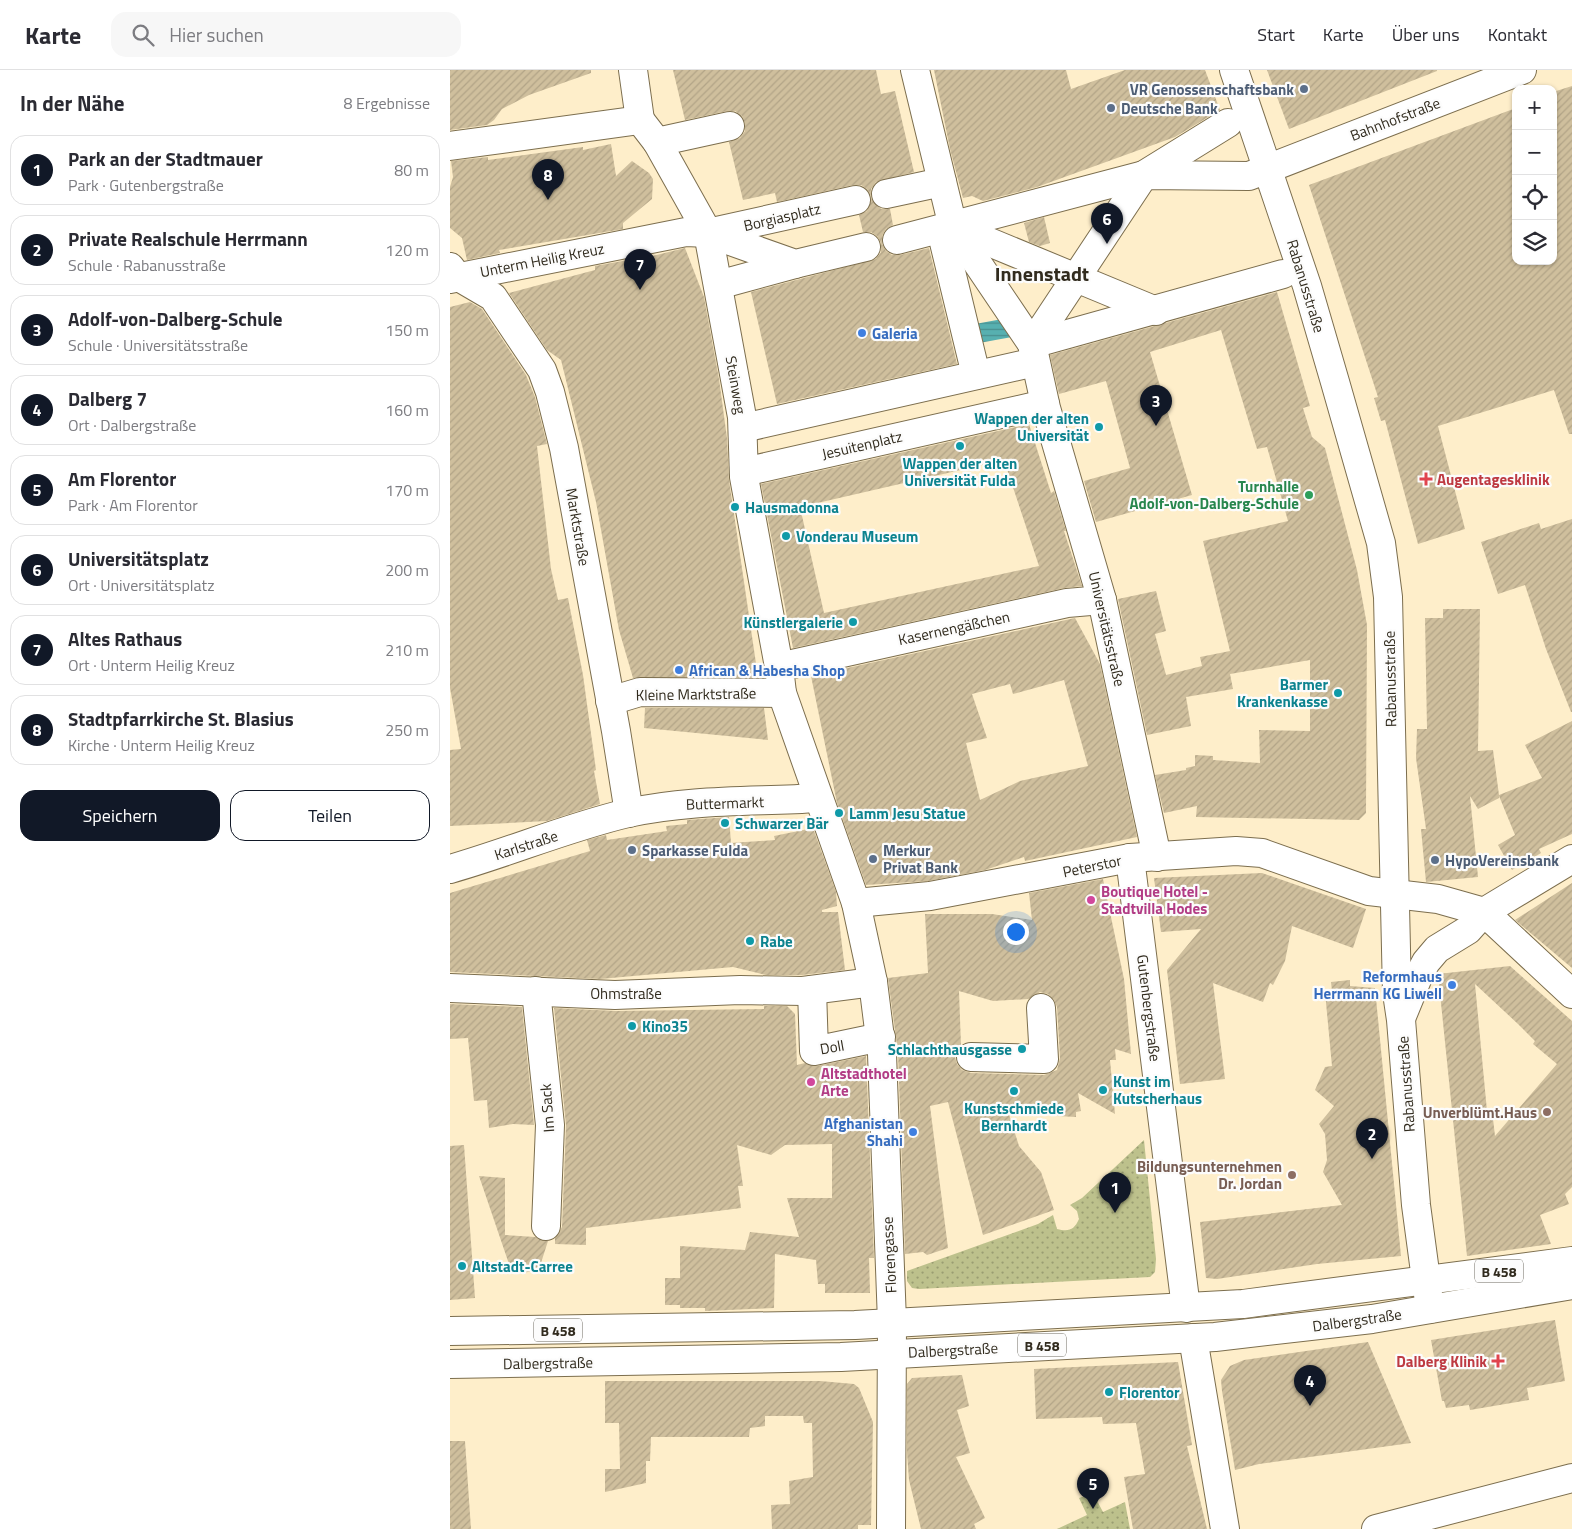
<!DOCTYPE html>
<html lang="de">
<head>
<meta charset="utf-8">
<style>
	:root { --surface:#fff; --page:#f7f7f7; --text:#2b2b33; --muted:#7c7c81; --line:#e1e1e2; --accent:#111827 }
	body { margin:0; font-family:"Titillium Web",sans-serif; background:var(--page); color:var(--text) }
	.controls { position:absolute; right:15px; top:15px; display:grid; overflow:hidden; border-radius:10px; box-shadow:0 1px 4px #0004 }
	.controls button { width:45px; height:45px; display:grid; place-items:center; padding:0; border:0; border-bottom:1px solid var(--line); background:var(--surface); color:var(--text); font:25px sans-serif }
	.you { position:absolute; left:565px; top:861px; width:18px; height:18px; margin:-12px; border:4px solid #fff; border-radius:50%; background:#1a73e8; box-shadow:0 0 0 8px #1a73e833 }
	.badge { display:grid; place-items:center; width:32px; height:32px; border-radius:50%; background:var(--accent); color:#fff; font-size:16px; font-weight:700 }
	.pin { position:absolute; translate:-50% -41px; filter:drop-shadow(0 1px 2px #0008) }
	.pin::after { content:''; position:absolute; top:26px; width:18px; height:15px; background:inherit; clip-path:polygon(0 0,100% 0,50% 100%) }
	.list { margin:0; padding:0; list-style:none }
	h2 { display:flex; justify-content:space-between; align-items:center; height:65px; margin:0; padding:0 20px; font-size:21px }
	h2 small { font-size:16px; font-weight:400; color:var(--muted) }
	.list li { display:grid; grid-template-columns:32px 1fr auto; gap:15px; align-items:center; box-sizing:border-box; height:70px; margin:0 10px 10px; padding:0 10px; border:1px solid var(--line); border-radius:15px }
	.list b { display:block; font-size:19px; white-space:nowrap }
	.list p { margin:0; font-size:16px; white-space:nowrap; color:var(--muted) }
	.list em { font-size:16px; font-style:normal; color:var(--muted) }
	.actions { display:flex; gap:10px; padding:15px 20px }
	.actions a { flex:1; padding:11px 0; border:1px solid var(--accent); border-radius:15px; text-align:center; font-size:18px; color:var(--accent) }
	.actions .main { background:var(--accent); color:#fff }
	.icon { flex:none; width:28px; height:28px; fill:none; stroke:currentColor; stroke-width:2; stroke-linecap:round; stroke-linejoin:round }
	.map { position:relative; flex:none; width:1122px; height:1459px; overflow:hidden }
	header { display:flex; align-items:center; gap:30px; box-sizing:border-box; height:70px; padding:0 25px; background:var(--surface); border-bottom:1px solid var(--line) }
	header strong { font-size:24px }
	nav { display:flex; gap:28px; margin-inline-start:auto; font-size:18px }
	.search { width:350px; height:45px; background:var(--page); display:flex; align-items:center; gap:12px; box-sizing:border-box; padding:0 18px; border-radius:15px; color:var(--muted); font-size:19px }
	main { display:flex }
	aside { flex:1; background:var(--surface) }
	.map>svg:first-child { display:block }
</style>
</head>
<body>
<header>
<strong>Karte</strong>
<div class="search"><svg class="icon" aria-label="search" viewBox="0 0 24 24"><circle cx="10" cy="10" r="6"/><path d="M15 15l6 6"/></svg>Hier suchen</div>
<nav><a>Start</a><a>Karte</a><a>Über uns</a><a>Kontakt</a></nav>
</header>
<main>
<aside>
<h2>In der Nähe<small>8 Ergebnisse</small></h2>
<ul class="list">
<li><span class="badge">1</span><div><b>Park an der Stadtmauer</b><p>Park · Gutenbergstraße</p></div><em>80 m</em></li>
<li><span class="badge">2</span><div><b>Private Realschule Herrmann</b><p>Schule · Rabanusstraße</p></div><em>120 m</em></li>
<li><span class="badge">3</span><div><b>Adolf-von-Dalberg-Schule</b><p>Schule · Universitätsstraße</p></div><em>150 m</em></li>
<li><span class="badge">4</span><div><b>Dalberg 7</b><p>Ort · Dalbergstraße</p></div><em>160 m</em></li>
<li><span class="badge">5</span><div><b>Am Florentor</b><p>Park · Am Florentor</p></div><em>170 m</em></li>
<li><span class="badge">6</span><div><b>Universitätsplatz</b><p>Ort · Universitätsplatz</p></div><em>200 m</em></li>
<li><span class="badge">7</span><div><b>Altes Rathaus</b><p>Ort · Unterm Heilig Kreuz</p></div><em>210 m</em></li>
<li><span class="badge">8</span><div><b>Stadtpfarrkirche St. Blasius</b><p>Kirche · Unterm Heilig Kreuz</p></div><em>250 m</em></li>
</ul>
<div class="actions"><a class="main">Speichern</a><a>Teilen</a></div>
</aside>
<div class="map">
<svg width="1122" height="1459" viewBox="0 0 1122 1459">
	<defs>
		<pattern id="green-dots" width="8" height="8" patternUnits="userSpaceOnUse" patternTransform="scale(1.25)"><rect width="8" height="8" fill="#bdc18c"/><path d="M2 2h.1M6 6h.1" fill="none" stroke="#9a9d72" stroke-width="1.8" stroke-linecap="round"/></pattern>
		<pattern id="water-rules" width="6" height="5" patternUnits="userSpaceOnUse" patternTransform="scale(1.25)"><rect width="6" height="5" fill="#57b0b0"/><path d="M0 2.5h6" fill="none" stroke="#498f8f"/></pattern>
		<pattern id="building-hatch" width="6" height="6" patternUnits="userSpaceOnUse" patternTransform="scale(1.25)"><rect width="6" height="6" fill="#cfbf9d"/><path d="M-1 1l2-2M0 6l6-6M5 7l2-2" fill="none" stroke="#b2a487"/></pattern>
	</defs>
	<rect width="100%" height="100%" fill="#feeeca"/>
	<g fill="url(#green-dots)">
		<path d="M694 1070 706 1189 705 1202 700 1207 469 1219 462 1218 457 1211V1201L588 1154 603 1145 607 1159C619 1162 624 1160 629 1149L627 1141 620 1135 632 1128Z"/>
		<path d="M643 1423 653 1442 675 1432 680 1459H607L637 1445 629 1428Z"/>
	</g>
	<path fill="url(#water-rules)" d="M558 248 562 267 529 273 525 254Z"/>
	<g fill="url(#building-hatch)" fill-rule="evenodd">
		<path d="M0 0H141V3L79 25 52 39 44 50 37 55 0 60Z"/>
		<path d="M223 0H426L431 24 445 21 464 102 426 112 421 119V126L417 119 411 115H403L327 132 325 123 293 130 279 72 290 68 295 61V53L292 46 285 41H277L235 50Z"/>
		<path d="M484 0H616L621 19 675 0H755L770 40 725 67 587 117 533 131 522 126 513 128 500 79Z"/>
		<path d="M817 0H987V1L839 59Z"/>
		<path d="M1122 16V364H1119L1104 320 988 356 1015 459 968 474 935 350 931 351 924 328 928 327 859 115 1066 38V191H1103V22Z"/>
		<path d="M161 74 166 106 182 91 199 103 203 109 202 129 173 153V159L49 180 50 183 17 190 12 168 0 158V117L3 107 1 91 38 87V90L133 77V80Z"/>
		<path d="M421 128 431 139H440L443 155 436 159 432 166V174L436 181 442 185H450L479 178 507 294 327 334 301 222 426 189 431 182V173L427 166 421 162H413L409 145 417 141Z"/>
		<path d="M594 147 600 173 590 176 579 172 574 153Z"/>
		<path d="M235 178 254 227 269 309 277 368 279 410 308 607 183 608 169 560 146 432 111 290 97 280 59 223 145 200V196L178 190V192Z"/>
		<path d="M827 222 860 336 853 338 862 367 875 378 907 500 917 555 916 743 909 750 746 747 747 736 714 743 705 705 736 700V698L745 696V685L763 686V690L810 693 809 660 860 661V590L780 604 783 619 736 627 741 656 697 665 668 529 706 521 716 561 705 564 716 605 752 596 750 587 780 581 753 471 838 451 817 377 807 379 771 260 700 282 742 425 646 452 634 411 680 398 656 311 609 324 600 285Z"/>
		<path d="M20 232 32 239 76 305 85 327 97 374 87 376 101 499 108 530 118 528 133 605 146 700 144 701 150 734 97 751 0 756V680L11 679 0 618V237Z"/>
		<path d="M579 354 601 423 604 421 616 461H614L632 516 614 518 343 578 311 414ZM554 390 589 496 374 543 350 437Z"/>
		<path d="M1122 449V642H1121L1096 579 1075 515 1048 524 1031 472 1089 453 1091 459Z"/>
		<path d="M993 539H1030L1028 681 1043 680 1049 725 1092 708 1075 675 1122 651V764L1089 779 1091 783 1062 800 1048 775 1065 765 1049 726V728L1028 739 1020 726 1028 807 976 812 971 759H976L966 688 967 659H977L975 548H993Z"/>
		<path d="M625 548 650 594 687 767 575 791 574 787 535 800 478 811 416 815 387 733 361 606ZM614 610 638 696 570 711 530 730 516 673 537 668 522 624 560 614 563 624Z"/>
		<path d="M195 638H314L318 670 194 658Z"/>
		<path d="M279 747 281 773 325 770 324 766 363 758 386 822 387 836 372 840V842H388L395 900 352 905H316L283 897 150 909 0 902V823L140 781 137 770 156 765 157 770 217 761 216 756 237 754V750Z"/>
		<path d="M812 803 916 839 903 878 842 856 835 891 823 915 820 913 813 932 763 913 775 1009 730 1014 717 900 751 859 711 862 704 808Z"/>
		<path d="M653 809 674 909 681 984 665 979 666 990H660L665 1044 628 1023 631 1041 626 1042V1047L607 1046V1035H556L569 1076 591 1102 604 1140 533 1165 498 1032 480 1036 498 1178 477 1185 473 1182 455 1184 448 983 438 908 478 903 475 844H542L582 850 579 823ZM509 921 543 931 578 929 590 922 598 924 604 930 607 937 610 988 607 1000 594 1005 521 1003 512 1000 507 994 505 987 511 976Z"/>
		<path d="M1122 813V898L1065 850Z"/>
		<path d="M1060 896 1122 951V1117L1115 1124 1119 1134 1090 1145 1101 1174 1017 1186 988 904ZM1025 914 1068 954 1085 971 1083 974 1107 994 1045 1066 1042 1040 1037 1041Z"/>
		<path d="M900 910V916L925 918 951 1186 867 1194 767 1209 756 1208 750 1152 892 1135 873 1102 877 1090 875 1064 869 1054 884 1036 865 1020 875 997 882 996 875 922 882 921 881 912Z"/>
		<path d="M0 934 72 937 84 1055 63 1054 39 1058 37 1030 24 1031 18 968 0 969Z"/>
		<path d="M314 936H337L345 944 347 995 355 993 367 996 416 986 424 1188H419L420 1223H375V1214H368L366 1190 325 1184 324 1238 255 1241V1238H230V1235H215V1208H230V1176L295 1180 300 1162 349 1167 337 1128H382V1074L335 1075 321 1085 287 1075 293 1116H288L291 1138 136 1158V1175L105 1174V1168L112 1157 116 1055 104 938 166 941 314 939Z"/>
		<path d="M14 1075 25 1228 0 1230V1076Z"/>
		<path d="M29 1106 55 1108V1165L85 1167 98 1171 90 1196 83 1201 73 1203 65 1200 59 1194Z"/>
		<path d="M1105 1250 1115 1311 1077 1318 1079 1330 1020 1340 1019 1335 996 1338 994 1331H992L981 1270Z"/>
		<path d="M918 1272 961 1373 809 1394 785 1400 772 1321 771 1310 780 1296 794 1290Z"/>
		<path d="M728 1292 742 1375 737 1376 757 1459H683L674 1407 695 1404 686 1353 653 1354 652 1347 586 1349 584 1299Z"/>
		<path d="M512 1305 519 1336 507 1340 520 1383 506 1387 535 1448 524 1454 526 1459H471L459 1410 457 1383V1314L462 1308Z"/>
		<path d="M155 1311H370L404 1314 409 1318 423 1352 421 1455H408V1459H322L321 1435 340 1434 339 1411 363 1407 362 1353H354L353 1346H315V1356L300 1358 299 1367H201L200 1391H196V1413L155 1422V1399H170L169 1353H155Z"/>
		<path d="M0 1371H15L21 1459H0Z"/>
	</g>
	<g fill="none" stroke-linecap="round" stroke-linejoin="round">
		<g stroke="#7c6e4e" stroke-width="30">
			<g id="minor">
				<path d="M183 0 190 50"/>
				<path d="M465 0 503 157 582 274 596 338 652 530 707 787"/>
				<path d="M784 0 857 216 885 312 931 473 938 527 947 923 951 950 966 1135 980 1239"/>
				<path d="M190 50 207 72 258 163 292 347 294 407 329 597"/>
				<path d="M207 72 280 56"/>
				<path d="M0 76 190 50"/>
				<path d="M436 124 492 112"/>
				<path d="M503 157 706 241"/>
				<path d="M491 160 526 305"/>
				<path d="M258 163 406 130"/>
				<path d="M447 170 694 105 799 106 1072 0"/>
				<path d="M0 197 7 206 43 227 92 300 100 322 114 378 166 661 179 743"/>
				<path d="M0 209 236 162 258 163 345 194 416 177"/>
				<path d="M268 215 345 194"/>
				<path d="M582 274 694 105 778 53"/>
				<path d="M582 274 833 204"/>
				<path d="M293 358 585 292"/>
				<path d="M294 402 595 334"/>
				<path d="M160 631 190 622 332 623"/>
				<path d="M680 788 736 1238"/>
				<path d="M0 799C60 782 118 757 178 743 241 729 304 732 368 728"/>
				<path d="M406 833 480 826 680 788 786 781 812 783 919 821 988 829 1034 842 1122 924"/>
				<path d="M0 918 165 925 290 920 353 921 423 912"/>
				<path d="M362 920 364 981 431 967"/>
				<path d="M86 921 100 1055 96 1156"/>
				<path d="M952 946 968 907 976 892 987 879 1018 860 1034 842 1122 789"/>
				<path d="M521 987 594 989 591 938"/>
				<path d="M743 1268 775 1459"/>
				<path d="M441 1459 442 1252 432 984 423 912 406 833 332 623 329 597 617 533 652 530"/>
				<path d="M926 1459 1122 1408"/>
			</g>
		</g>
		<g stroke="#7c6e4e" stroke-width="30">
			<g id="major">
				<path d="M0 1261 405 1255 793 1234 1122 1191"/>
				<path d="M0 1294 391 1287 765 1267 922 1249 1122 1215"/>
			</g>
		</g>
		<use href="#minor" stroke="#fff" stroke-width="28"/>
		<use href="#major" stroke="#fff" stroke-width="28"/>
	</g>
	<g fill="#5c6f8a" stroke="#fcfcfc" stroke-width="2">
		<circle cx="854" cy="19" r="5"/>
		<circle cx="661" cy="38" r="5"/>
		<circle cx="182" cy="780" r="5"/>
		<circle cx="423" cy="789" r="5"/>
		<circle cx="985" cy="790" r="5"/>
	</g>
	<g fill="#3f7fe0" stroke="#fcfcfc" stroke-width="2">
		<circle cx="412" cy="263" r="5"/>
		<circle cx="229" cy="600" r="5"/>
		<circle cx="1002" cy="915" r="5"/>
		<circle cx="463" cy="1062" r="5"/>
	</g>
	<g fill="#0f9aa8" stroke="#fcfcfc" stroke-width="2">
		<circle cx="649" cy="357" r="5"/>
		<circle cx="510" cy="376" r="5"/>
		<circle cx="285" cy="437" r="5"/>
		<circle cx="336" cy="466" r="5"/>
		<circle cx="403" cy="552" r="5"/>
		<circle cx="888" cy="623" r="5"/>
		<circle cx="389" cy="743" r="5"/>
		<circle cx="275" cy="753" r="5"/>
		<circle cx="300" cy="871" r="5"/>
		<circle cx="182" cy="956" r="5"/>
		<circle cx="572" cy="979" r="5"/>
		<circle cx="653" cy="1020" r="5"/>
		<circle cx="564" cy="1021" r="5"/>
		<circle cx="12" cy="1196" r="5"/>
		<circle cx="659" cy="1322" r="5"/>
	</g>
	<g fill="#e0444e" stroke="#fcfcfc" stroke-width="2">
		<path d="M973.5 401.5h5v5h5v5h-5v5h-5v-5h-5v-5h5z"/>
		<path d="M1045.5 1283.5h5v5h5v5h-5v5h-5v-5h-5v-5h5z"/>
	</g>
	<circle fill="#2e9e5b" stroke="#fcfcfc" stroke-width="2" cx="859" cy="425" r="5"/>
	<g fill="#d1479c" stroke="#fcfcfc" stroke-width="2">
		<circle cx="641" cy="830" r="5"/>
		<circle cx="361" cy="1012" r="5"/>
	</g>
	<g fill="#8d6e63" stroke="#fcfcfc" stroke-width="2">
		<circle cx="1097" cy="1042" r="5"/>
		<circle cx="842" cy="1105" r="5"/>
	</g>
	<g text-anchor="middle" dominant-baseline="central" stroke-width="4.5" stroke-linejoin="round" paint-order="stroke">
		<g fill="#fcfcfc" stroke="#6e6a61" stroke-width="1">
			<rect x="1025" y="1189.5" width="48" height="23" rx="4"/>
			<rect x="84" y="1248.5" width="48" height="23" rx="4"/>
			<rect x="568" y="1263.5" width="48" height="23" rx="4"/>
		</g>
		<g font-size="14" font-weight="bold" fill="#312b1e">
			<text x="1049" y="1201">B 458</text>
			<text x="108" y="1260">B 458</text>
			<text x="592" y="1275">B 458</text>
		</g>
		<g font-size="15" font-weight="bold" fill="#4e5e75" stroke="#fcfcfc" text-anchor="start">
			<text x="844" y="19" text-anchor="end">VR Genossenschaftsbank</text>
			<text x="671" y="38">Deutsche Bank</text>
			<text x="192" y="780">Sparkasse Fulda</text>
			<text x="433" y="780">Merkur<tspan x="433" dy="17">Privat Bank</tspan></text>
			<text x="995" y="790">HypoVereinsbank</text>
		</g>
		<g font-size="15" fill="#312b1e" stroke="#fcfcfc">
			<text transform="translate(945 49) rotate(-21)">Bahnhofstraße</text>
			<text transform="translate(332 147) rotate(-13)">Borgiasplatz</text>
			<text transform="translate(92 190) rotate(-11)">Unterm Heilig Kreuz</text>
			<text transform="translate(856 216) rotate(73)">Rabanusstraße</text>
			<text transform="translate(286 315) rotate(80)">Steinweg</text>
			<text transform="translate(412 375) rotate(-13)">Jesuitenplatz</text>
			<text transform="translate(128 457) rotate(80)">Marktstraße</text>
			<text transform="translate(504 558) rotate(-12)">Kasernengäßchen</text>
			<text transform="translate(657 559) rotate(77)">Universitätsstraße</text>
			<text transform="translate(940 609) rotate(-91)">Rabanusstraße</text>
			<text transform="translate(246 624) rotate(-1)">Kleine Marktstraße</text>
			<text transform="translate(275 733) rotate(-2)">Buttermarkt</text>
			<text transform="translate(76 775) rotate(-18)">Karlstraße</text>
			<text transform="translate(642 796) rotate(-12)">Peterstor</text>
			<text x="176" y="923">Ohmstraße</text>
			<text transform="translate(699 938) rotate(83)">Gutenbergstraße</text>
			<text transform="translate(382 977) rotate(-10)">Doll</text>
			<text transform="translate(956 1014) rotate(-94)">Rabanusstraße</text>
			<text transform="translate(97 1038) rotate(-94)">Im Sack</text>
			<text transform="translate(439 1185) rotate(-93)">Florengasse</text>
			<text transform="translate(907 1250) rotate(-8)">Dalbergstraße</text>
			<text transform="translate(503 1280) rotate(-3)">Dalbergstraße</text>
			<text transform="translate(98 1293) rotate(-1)">Dalbergstraße</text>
		</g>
		<g font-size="15" font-weight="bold" fill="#366cbe" stroke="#fcfcfc" text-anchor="start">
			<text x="422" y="263">Galeria</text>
			<text x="239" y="600">African &amp; Habesha Shop</text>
			<text x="992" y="906" text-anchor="end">Reformhaus<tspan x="992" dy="17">Herrmann KG Liwell</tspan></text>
			<text x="453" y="1053" text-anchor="end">Afghanistan<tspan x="453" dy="17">Shahi</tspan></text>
		</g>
		<g font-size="15" font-weight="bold" fill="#0d838f" stroke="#fcfcfc" text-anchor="start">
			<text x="639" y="348" text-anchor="end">Wappen der alten<tspan x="639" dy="17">Universität</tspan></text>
			<text x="510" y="393" text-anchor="middle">Wappen der alten<tspan x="510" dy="17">Universität Fulda</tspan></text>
			<text x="295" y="437">Hausmadonna</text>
			<text x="346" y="466">Vonderau Museum</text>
			<text x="393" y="552" text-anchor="end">Künstlergalerie</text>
			<text x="878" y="614" text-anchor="end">Barmer<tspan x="878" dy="17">Krankenkasse</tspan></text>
			<text x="399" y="743">Lamm Jesu Statue</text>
			<text x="285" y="753">Schwarzer Bär</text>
			<text x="310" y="871">Rabe</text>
			<text x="192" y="956">Kino35</text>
			<text x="562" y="979" text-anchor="end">Schlachthausgasse</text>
			<text x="663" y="1011">Kunst im<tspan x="663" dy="17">Kutscherhaus</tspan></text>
			<text x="564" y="1038" text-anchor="middle">Kunstschmiede<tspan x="564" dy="17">Bernhardt</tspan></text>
			<text x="22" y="1196">Altstadt-Carree</text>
			<text x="669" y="1322">Florentor</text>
		</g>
		<g font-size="15" font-weight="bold" fill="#be3a42" stroke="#fcfcfc" text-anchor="start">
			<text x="987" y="409">Augentagesklinik</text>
			<text x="1037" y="1291" text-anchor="end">Dalberg Klinik</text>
		</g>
		<g font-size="15" font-weight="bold" fill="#27864d" stroke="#fcfcfc" text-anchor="end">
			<text x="849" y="416">Turnhalle<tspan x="849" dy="17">Adolf-von-Dalberg-Schule</tspan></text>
		</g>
		<g font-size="15" font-weight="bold" fill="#b23c85" stroke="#fcfcfc" text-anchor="start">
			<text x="651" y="821">Boutique Hotel -<tspan x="651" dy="17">Stadtvilla Hodes</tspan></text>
			<text x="371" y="1003">Altstadthotel<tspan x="371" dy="17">Arte</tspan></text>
		</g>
		<g font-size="15" font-weight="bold" fill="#785e54" stroke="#fcfcfc" text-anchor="end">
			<text x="1087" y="1042">Unverblümt.Haus</text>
			<text x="832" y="1096">Bildungsunternehmen<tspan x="832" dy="17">Dr. Jordan</tspan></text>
		</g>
		<g font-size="20" font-weight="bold" fill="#312b1e" stroke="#fcfcfc">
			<text x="592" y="203">Innenstadt</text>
		</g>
	</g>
</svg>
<div class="controls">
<button>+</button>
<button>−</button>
<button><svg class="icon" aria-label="locate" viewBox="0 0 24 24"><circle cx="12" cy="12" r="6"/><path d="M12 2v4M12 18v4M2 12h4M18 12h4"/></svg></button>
<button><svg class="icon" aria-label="layers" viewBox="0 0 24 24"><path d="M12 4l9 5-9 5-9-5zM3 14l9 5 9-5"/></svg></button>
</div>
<div class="you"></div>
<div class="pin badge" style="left:665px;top:1143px">1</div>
<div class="pin badge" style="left:922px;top:1089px">2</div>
<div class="pin badge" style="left:706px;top:356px">3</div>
<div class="pin badge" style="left:860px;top:1336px">4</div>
<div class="pin badge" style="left:643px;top:1439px">5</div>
<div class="pin badge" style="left:657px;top:174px">6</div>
<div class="pin badge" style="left:190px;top:220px">7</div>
<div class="pin badge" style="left:98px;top:130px">8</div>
</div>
</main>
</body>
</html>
